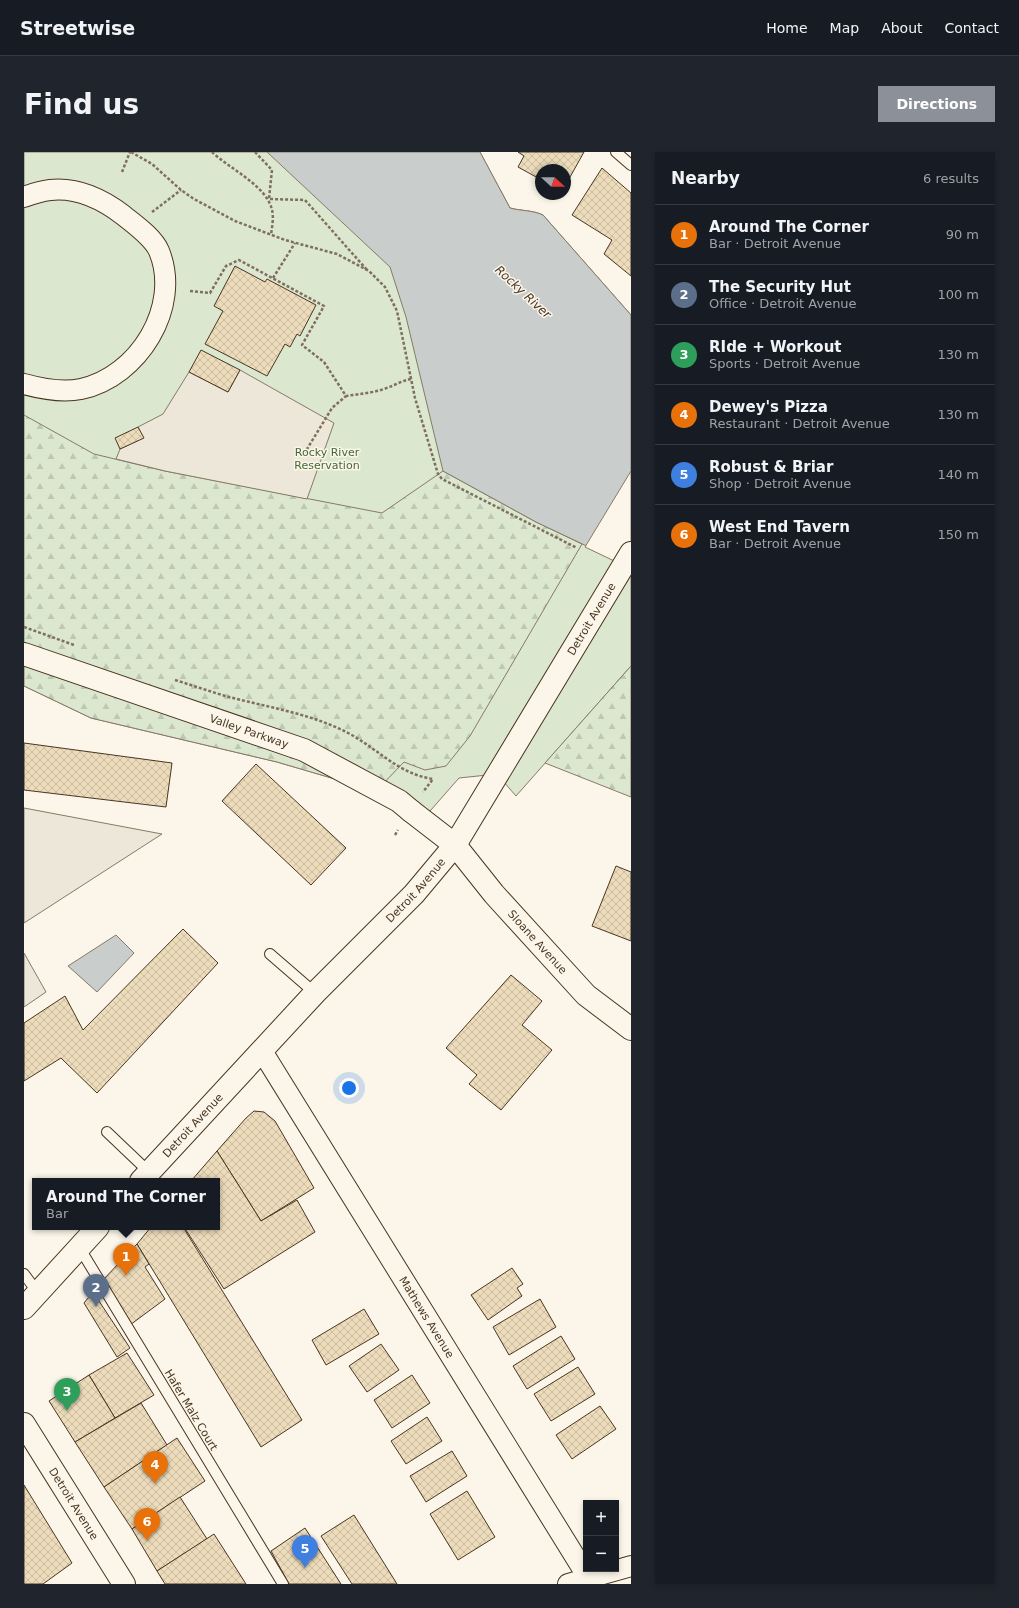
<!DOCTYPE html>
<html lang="en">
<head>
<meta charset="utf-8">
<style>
	:root { --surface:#171b24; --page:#20242c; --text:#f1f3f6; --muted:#9ea1a6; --line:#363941; --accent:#8c9099 }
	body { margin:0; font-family:"DejaVu Sans",sans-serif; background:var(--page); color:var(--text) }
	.controls { position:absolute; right:12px; bottom:12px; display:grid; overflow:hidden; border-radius:0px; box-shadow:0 2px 6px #0003 }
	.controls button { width:36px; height:36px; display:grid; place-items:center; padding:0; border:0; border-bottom:1px solid var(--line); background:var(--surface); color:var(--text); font:20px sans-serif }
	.compass { position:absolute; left:511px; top:12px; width:36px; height:36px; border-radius:50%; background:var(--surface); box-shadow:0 2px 6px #0003; rotate:111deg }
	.you { position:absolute; left:325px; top:936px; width:14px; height:14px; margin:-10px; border:3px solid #fff; border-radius:50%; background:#1a73e8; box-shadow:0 0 0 6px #1a73e833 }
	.badge { display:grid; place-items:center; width:26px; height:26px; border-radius:50%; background:var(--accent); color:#fff; font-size:13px; font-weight:700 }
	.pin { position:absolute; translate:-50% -33px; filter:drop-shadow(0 1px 2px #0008) }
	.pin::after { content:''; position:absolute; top:21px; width:14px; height:12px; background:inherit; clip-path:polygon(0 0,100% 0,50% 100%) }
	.popup { position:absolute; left:8px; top:1026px; width:188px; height:52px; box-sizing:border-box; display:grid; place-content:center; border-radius:0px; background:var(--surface); filter:drop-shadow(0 1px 3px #0005); font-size:13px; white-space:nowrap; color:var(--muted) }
	.popup b { font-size:15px; color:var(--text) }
	.popup::after { content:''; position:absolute; left:50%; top:100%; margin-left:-8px; border:8px solid transparent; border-top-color:var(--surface) }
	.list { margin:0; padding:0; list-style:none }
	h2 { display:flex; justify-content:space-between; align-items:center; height:52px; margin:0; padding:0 16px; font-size:17px }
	h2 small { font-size:13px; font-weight:400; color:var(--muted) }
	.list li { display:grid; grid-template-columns:26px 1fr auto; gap:12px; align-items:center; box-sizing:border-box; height:60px; padding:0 16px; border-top:1px solid var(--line) }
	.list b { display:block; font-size:15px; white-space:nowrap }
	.list p { margin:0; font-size:13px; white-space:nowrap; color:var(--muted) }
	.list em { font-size:13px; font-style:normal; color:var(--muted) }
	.map { position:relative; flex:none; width:607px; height:1432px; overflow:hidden; border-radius:0px }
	header { display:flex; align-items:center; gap:24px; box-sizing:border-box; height:56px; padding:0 20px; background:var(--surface); border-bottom:1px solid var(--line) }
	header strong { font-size:19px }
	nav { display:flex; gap:22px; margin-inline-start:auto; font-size:14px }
	.intro { display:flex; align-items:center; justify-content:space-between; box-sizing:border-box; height:96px; padding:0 24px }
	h1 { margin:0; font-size:28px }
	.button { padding:10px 18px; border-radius:0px; background:var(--accent); color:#fff; font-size:14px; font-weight:700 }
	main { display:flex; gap:24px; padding:0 24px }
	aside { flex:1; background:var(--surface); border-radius:0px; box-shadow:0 2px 6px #0003 }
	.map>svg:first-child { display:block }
</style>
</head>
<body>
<header>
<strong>Streetwise</strong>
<nav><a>Home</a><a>Map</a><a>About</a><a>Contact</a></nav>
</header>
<div class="intro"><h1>Find us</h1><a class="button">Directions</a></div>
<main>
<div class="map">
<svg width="607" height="1432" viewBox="0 0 607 1432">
	<defs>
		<pattern id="forest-firs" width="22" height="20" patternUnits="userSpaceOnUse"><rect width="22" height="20" fill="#dce7d0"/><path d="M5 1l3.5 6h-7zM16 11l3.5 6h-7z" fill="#bec7b2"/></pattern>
		<pattern id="building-cross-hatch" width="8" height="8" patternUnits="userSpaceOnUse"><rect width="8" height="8" fill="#ecdcbc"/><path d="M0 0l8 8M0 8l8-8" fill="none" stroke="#ccbda1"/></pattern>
	</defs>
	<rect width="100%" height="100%" fill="#fbf6e9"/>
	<path fill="#dce7d0" stroke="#887966" d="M0 0H456L486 56C497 59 508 58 519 63L607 163V514L492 644 473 622 435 626 392 675 352 639 253 610 67 566 0 534Z"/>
	<g fill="url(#forest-firs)" stroke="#887966">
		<path d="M0 263 70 302 141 319 358 361 419 319 512 370 558 392 446 584 422 614 401 618 380 610 352 639 253 610 67 566 0 534Z"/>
		<path d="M607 514V645L521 611Z"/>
	</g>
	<g fill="#ede7d9" stroke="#887966">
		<path d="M216 218 310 271 283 347 141 319 92 307 96 297 119 286 114 275 139 262 165 220 204 240Z"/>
		<path d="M0 656 138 682 0 771Z"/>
		<path d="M0 801 22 840 0 855Z"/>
	</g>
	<g fill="#c9cecd" stroke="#887966">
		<path d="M243 0H456L486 56C497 59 508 58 519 63L607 163V415L512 370 419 319 382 165 366 115Z"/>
		<path d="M92 783 110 801 73 840 44 814Z"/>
	</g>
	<path fill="#fbf6e9" stroke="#887966" d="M607 319V417L561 395Z"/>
	<g fill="url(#building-cross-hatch)" stroke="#4a3520">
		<path d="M494 0H560L541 34V18H517V33L512 30 514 26 494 15 500 4Z"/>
		<path d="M578 16 607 41V124L580 102 588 88 548 63Z"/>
		<path d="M211 114 241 130 243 127 292 153 276 184 273 182 266 195 261 192 243 224 181 192 199 159 190 154Z"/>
		<path d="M177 198 216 218 204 240 165 220Z"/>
		<path d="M114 275 120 286 96 297 91 286Z"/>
		<path d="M0 591 148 611 142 655 0 638Z"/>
		<path d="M232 612 322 696 287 733 198 649Z"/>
		<path d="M592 714 607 720V789L568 774Z"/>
		<path d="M159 777 194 811 73 941 37 906 0 929V871L41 844 59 878Z"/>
		<path d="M487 823 518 849 498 873 528 898 477 958 445 932 453 923 422 896Z"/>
		<path d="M230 959 240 960 251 969 290 1036 237 1069 193 999 222 966Z"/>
		<path d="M193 999 237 1069 273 1048 291 1080 200 1137 160 1075H193V1029H167Z"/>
		<path d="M127 1075H159L278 1268 237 1295 113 1092Z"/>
		<path d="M113 1092 125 1112 121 1115 141 1147 106 1173 78 1129Z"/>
		<path d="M488 1116 499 1132 493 1136 498 1144 464 1168 447 1143Z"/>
		<path d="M69 1140 106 1196 93 1205 60 1151Z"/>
		<path d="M516 1147 532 1175 485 1203 469 1175Z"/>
		<path d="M340 1157 355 1182 302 1213 288 1188Z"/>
		<path d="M537 1184 551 1207 503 1237 489 1214Z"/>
		<path d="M357 1192 375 1218 343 1240 325 1214Z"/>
		<path d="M103 1201 130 1243 91 1266 65 1223Z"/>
		<path d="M554 1215 571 1242 527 1269 510 1242Z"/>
		<path d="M65 1223 91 1266 51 1290 25 1249Z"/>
		<path d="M388 1223 406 1251 368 1276 350 1248Z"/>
		<path d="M117 1251 143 1293 80 1335 51 1290Z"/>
		<path d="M576 1254 592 1277 548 1307 532 1283Z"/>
		<path d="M403 1265 418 1289 382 1312 367 1289Z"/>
		<path d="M153 1286 181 1329 108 1377 80 1335Z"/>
		<path d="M428 1299 443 1324 402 1350 386 1324Z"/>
		<path d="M0 1333 48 1411 19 1432H0Z"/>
		<path d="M443 1339 471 1385 434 1408 406 1362Z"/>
		<path d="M156 1345 183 1387 133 1419 108 1377Z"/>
		<path d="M330 1363 373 1432H328L297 1384Z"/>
		<path d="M281 1376 317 1432H265L247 1399Z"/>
		<path d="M190 1382 222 1432H141L133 1419Z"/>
	</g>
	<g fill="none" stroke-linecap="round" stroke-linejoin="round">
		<g stroke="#4a3520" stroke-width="12">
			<g id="service">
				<path d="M592 0 607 13"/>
				<path d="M246 802 291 841"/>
				<path d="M83 980 125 1020"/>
				<path d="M55 1095 259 1432"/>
				<path d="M0 1122 14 1141"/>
			</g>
		</g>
		<g stroke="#4a3520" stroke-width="22">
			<g id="minor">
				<path d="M0 45C8 42 18 39 26 38 53 35 78 47 99 63 110 72 129 85 135 99 158 155 114 225 57 237 38 241 18 237 0 232"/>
				<path id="s1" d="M238 899 568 1432"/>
				<path d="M544 1432 607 1414"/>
			</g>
		</g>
		<g stroke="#4a3520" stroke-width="24">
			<g id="tertiary">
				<path id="s2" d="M0 502 280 598 375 649 387 659"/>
			</g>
		</g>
		<g stroke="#4a3520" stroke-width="24">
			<g id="secondary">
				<path id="s3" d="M387 659 431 693 470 742 562 843 607 877"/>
			</g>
		</g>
		<g stroke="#4a3520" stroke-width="24">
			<g id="primary">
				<path id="s4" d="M117 1029 291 841 390 742 431 693 607 401"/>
				<path d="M0 1156 74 1075"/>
				<path id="s5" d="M0 1272 100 1432"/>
			</g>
		</g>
		<g stroke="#7f6f5c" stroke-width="2.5" stroke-dasharray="3 2" stroke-linecap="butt">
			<path d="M107 0 128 12 157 38 170 47 211 69 261 88 313 102 345 119 361 135 373 159 391 246 414 322 418 327 553 396"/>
			<path d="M188 0C206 17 243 34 248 58 250 65 248 75 247 83"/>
			<path d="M231 0 248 18 245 47 281 48 343 118"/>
			<path d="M98 20 106 0"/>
			<path d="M128 60 157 38"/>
			<path d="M249 126 271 91"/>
			<path d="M166 139 186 141 202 114 215 108 300 154 278 193 300 210 322 244C335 242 348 241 360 237 369 234 377 229 387 227"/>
			<path d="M280 302 308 256 322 244"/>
			<path d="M0 475 50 493"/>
			<path d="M151 528C167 533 182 538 198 543 241 555 287 561 326 582 355 598 375 622 409 627L399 640"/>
			<path d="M371 683 374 678"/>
		</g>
		<use href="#service" stroke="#fbf6e9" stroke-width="10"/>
		<use href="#minor" stroke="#fbf6e9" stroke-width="20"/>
		<use href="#tertiary" stroke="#fbf6e9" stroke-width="22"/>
		<use href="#secondary" stroke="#fbf6e9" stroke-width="22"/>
		<use href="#primary" stroke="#fbf6e9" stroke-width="22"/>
	</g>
	<g text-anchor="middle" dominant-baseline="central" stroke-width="3" stroke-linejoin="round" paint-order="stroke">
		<g font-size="11" fill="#436837" stroke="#fbf6e9">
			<text x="303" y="300">Rocky River<tspan x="303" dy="13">Reservation</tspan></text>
		</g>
		<g font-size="11" fill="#4a3520" stroke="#fbf6e9">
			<text stroke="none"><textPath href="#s4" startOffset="724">Detroit Avenue</textPath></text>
			<text stroke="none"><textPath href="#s2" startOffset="238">Valley Parkway</textPath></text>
			<text stroke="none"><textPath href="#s4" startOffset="400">Detroit Avenue</textPath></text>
			<text stroke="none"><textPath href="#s3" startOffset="183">Sloane Avenue</textPath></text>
			<text stroke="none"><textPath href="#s4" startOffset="76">Detroit Avenue</textPath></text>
			<text stroke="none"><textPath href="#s1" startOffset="313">Mathews Avenue</textPath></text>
			<text transform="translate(167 1258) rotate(59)">Hafer Malz Court</text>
			<text stroke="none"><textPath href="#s5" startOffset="94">Detroit Avenue</textPath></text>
		</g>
		<g font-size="12" font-style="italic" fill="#4a3520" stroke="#fbf6e9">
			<text transform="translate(499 140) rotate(43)">Rocky River</text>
		</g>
	</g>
</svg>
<div class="controls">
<button>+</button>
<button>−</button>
</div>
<svg class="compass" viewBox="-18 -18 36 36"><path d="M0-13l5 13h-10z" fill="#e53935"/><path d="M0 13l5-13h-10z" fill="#9ea1a6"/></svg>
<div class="you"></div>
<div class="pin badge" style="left:102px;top:1124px;background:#e8710a">1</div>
<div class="popup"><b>Around The Corner</b>Bar</div>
<div class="pin badge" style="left:72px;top:1155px;background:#5c6f8a">2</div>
<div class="pin badge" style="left:43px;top:1259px;background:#2e9e5b">3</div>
<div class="pin badge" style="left:131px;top:1332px;background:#e8710a">4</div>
<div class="pin badge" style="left:281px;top:1416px;background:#3f7fe0">5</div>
<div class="pin badge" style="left:123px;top:1389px;background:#e8710a">6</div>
</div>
<aside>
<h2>Nearby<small>6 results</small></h2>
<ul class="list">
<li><span class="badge" style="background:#e8710a">1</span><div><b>Around The Corner</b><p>Bar · Detroit Avenue</p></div><em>90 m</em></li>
<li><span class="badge" style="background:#5c6f8a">2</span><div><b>The Security Hut</b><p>Office · Detroit Avenue</p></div><em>100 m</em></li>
<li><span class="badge" style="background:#2e9e5b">3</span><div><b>RIde + Workout</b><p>Sports · Detroit Avenue</p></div><em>130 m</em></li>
<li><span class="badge" style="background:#e8710a">4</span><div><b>Dewey's Pizza</b><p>Restaurant · Detroit Avenue</p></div><em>130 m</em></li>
<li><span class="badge" style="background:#3f7fe0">5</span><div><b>Robust &amp; Briar</b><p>Shop · Detroit Avenue</p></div><em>140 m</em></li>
<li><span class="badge" style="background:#e8710a">6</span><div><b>West End Tavern</b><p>Bar · Detroit Avenue</p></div><em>150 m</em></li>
</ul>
</aside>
</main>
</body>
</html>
